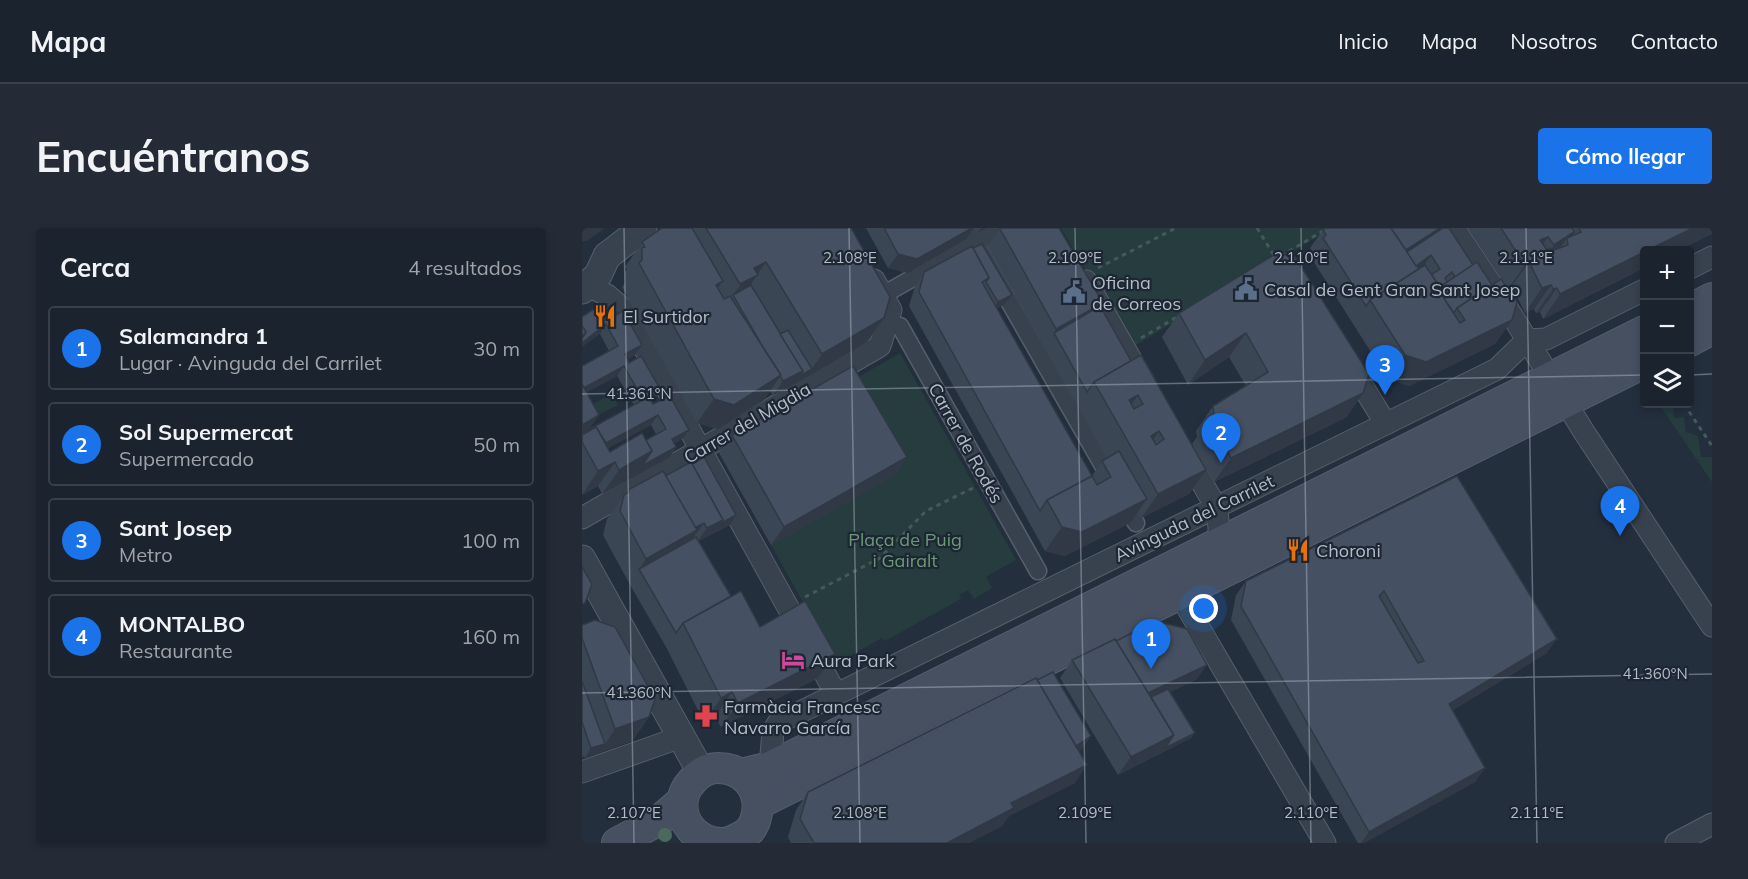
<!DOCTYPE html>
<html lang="es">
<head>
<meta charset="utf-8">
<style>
	:root { --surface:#1b232e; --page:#242b36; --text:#f1f3f6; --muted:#a0a4aa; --line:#39404a; --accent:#1a73e8 }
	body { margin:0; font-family:Mulish,sans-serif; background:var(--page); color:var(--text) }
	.controls { position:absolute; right:18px; top:18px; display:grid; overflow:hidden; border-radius:6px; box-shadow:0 3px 9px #0003 }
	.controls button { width:54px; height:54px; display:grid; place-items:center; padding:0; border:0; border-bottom:2px solid var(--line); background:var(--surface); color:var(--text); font:30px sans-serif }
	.you { position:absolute; left:622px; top:381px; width:21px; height:21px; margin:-15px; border:4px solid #fff; border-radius:50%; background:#1a73e8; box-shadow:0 0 0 9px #1a73e833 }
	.badge { display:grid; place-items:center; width:39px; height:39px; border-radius:50%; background:var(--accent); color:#fff; font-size:20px; font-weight:700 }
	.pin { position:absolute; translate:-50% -50px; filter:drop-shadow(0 2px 3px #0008) }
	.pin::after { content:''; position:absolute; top:32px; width:21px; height:18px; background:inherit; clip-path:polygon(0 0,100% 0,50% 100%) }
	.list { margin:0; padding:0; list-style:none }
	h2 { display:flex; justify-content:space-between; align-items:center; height:78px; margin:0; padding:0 24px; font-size:26px }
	h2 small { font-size:20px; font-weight:400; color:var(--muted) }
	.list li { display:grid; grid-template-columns:39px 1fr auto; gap:18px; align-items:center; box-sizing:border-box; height:84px; margin:0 12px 12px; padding:0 12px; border:2px solid var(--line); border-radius:6px }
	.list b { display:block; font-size:22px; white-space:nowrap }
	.list p { margin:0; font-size:20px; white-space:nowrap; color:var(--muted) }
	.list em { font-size:20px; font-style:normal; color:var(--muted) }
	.icon { flex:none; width:33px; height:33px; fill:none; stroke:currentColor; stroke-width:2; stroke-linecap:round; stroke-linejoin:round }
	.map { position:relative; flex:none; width:1130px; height:615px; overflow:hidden; border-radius:6px }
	header { display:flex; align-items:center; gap:36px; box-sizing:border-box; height:84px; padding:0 30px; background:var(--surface); border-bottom:2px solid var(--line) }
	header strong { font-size:28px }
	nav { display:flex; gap:33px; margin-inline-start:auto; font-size:21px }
	.intro { display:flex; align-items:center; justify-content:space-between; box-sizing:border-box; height:144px; padding:0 36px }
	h1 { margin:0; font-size:42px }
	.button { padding:15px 27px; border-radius:6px; background:var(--accent); color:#fff; font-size:21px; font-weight:700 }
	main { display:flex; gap:36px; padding:0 36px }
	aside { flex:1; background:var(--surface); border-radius:6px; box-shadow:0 3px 9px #0003 }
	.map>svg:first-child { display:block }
</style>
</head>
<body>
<header>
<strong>Mapa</strong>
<nav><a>Inicio</a><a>Mapa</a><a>Nosotros</a><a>Contacto</a></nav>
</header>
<div class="intro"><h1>Encuéntranos</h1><a class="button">Cómo llegar</a></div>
<main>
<aside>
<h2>Cerca<small>4 resultados</small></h2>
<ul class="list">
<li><span class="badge">1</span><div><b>Salamandra 1</b><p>Lugar · Avinguda del Carrilet</p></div><em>30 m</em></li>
<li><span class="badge">2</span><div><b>Sol Supermercat</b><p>Supermercado</p></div><em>50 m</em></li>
<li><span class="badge">3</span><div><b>Sant Josep</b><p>Metro</p></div><em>100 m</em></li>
<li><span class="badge">4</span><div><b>MONTALBO</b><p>Restaurante</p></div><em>160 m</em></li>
</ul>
</aside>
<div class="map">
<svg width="1130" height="615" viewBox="0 0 1130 615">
	<rect width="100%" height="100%" fill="#242f3e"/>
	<g fill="#263c3f">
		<path d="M479 0H750L549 120Z"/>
		<path d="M318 125 434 332 404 349 410 360 392 371 386 362 377 367 379 371 303 413 300 410 255 435 189 317 275 150Z"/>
		<path d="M30 166 36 177 3 194 0 182Z"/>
		<path d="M1077 176H1091L1092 190 1102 189 1104 204 1116 208 1119 229H1130V254Z"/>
	</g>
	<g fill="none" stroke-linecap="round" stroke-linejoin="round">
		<g stroke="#565f6c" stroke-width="19">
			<g id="pedestrian">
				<path d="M385 0 554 295"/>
				<path d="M394 15 420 0"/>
				<path d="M301 67 385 19"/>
				<path d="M305 95 318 98 456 343"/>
			</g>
		</g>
		<g stroke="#565f6c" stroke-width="23">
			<g id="minor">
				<path d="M872 0 929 86 1002 204 1130 398"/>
				<path d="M1108 40 1130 29"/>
				<path d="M504 53 563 156"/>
				<path d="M6 58 25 67 40 80 254 466"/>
				<path d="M768 138 804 196"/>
				<path d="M604 227 634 279 637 299V316"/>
				<path d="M0 290 298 118 309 82 292 52"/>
				<path d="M598 367 743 615"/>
				<path d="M188 539 191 503 196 495 915 141 945 112 964 111 1062 62"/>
				<path d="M0 544 99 509"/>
				<path d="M1094 615 1130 596"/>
			</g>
		</g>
		<g stroke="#565f6c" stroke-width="29">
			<g id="tertiary">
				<path d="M25 28 61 0"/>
				<path d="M0 62 16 47 25 28"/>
				<path d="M0 331 119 544"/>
			</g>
		</g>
		<g stroke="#565f6c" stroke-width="32">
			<g id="secondary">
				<path d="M1108 81 1130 70"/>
				<path d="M1108 113 1130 101"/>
				<path d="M159 546 188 539 1062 103"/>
				<path d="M176 576 1062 135"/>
				<path d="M35 615 79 591 100 573"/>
				<path d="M137 615C115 613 97 595 101 571 102 562 108 555 115 548 121 543 128 540 136 540 161 540 179 560 175 585 174 591 172 597 168 602 161 609 153 612 144 615"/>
			</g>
		</g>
		<g stroke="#44595c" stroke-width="3" stroke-dasharray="4.5 4.5" stroke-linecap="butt">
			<path d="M675 0 693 29"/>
			<path d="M699 28 746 0"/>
			<path d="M516 40 594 0"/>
			<path d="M559 110 595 89"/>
			<path d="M1102 176 1130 218"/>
			<path d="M223 369 298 330 344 283 391 260"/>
		</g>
		<use href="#pedestrian" stroke="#38414e" stroke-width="16"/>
		<use href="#minor" stroke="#38414e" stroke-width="21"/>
		<use href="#tertiary" stroke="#38414e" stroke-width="27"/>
		<use href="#secondary" stroke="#465061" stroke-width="30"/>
	</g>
	<circle fill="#4b6a5d" cx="83" cy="607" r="7"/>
	<g fill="#3b4654" fill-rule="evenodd">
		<path d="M80 0H269L285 114 211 157 191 167 188 163 182 172 136 201 115 195 40 59 43 55V44L45 41 43 39 60 14Z"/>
		<path d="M284 0H405L395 5 392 0 384 11 326 45 306 40Z"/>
		<path d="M886 0H1130V6L1097 22H1062V40L961 91 958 84 954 85 952 81 943 85 930 58 926 61 930 92 913 116 827 158 806 151 728 28 731 24 728 20 741 2 891 37 910 57 924 58ZM842 37 845 40 837 41Z"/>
		<path d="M418 1 521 75 518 78 549 133 624 242 607 266 559 290 556 284 548 295 483 328 463 323 327 78 333 58 342 44 391 20 430 67 423 76 415 80 510 248 520 233 525 230 405 18Z"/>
		<path d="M695 25 765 189 632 254 610 216 615 209 614 203 631 178 664 158 647 129 606 157 580 109 597 85Z"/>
		<path d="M15 79 53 127 46 131 72 172 70 173 71 176 107 202 100 211 93 215 94 219 88 229 20 266 16 258 0 267V138L27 123 18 106ZM35 148 52 177 6 202 17 187 5 164ZM69 197 74 206 64 212 28 224 26 220Z"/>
		<path d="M150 207 325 229 313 247 189 317 137 225Z"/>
		<path d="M83 248 154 287 148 297 117 313 149 368 178 399 253 426 236 450 139 499 133 489 122 494 84 419 47 355 21 307 25 291 46 262Z"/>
		<path d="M875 248 965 425 871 482 903 540 893 554 782 615H776L649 392 654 367 664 353Z"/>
		<path d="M0 397 67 489 50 513 3 530 2 528 0 530Z"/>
		<path d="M534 413 615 451 588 464 613 505 609 510 536 547 478 450 490 432Z"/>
		<path d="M509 508 499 522 497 523 493 555 427 588 420 598 387 615H209L206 609 214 582 226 564Z"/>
	</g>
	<g fill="#303945">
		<path d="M0 0H23L5 13H0Z"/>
		<path d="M390 0H392L384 11 326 45 306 40 316 26Z"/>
		<path d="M399 0H405L395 5Z"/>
		<path d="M858 0H864L821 27 824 23Z"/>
		<path d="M1111 0H1130V6L1097 22H1066Z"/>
		<path d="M992 4 985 14V10L969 32 955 42 972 17Z"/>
		<path d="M966 9 949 33 941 36 958 12Z"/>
		<path d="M1062 24V40L961 91 978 66Z"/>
		<path d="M849 27 842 37 823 51 830 41Z"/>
		<path d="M184 34 159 71 151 67 172 40Z"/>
		<path d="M947 34 930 58 926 61 943 37Z"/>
		<path d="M141 53 124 77 134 57Z"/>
		<path d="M969 57 952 81 943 85 960 60Z"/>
		<path d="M975 60 958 84 954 85 971 61Z"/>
		<path d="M430 67 423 76 409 84 416 74Z"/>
		<path d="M521 75 508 92 472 105 474 101Z"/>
		<path d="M302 90 285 114 211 157 191 167 201 153 221 143 230 141 240 126Z"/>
		<path d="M930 92 913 116 827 158 806 151 823 127Z"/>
		<path d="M24 96 18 106 0 119V115Z"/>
		<path d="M664 105 647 129 606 157 623 132Z"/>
		<path d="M60 117 53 127 37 136 43 126Z"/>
		<path d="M42 138 35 148 0 167V161Z"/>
		<path d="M199 147 182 172 136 201 115 195 132 171Z"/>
		<path d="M79 163 72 172 61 178 67 169Z"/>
		<path d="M781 165 765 189 632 254 649 230Z"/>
		<path d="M556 167 539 191 547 172Z"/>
		<path d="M17 187 1 209 0 207V197Z"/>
		<path d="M76 187 69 197 9 230V223Z"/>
		<path d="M107 202 100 211 84 220 90 211Z"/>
		<path d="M577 203 560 227 569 208Z"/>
		<path d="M94 219 88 229 20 266 37 242 70 223Z"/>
		<path d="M325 229 313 247 189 317 202 299Z"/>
		<path d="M33 234 16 258 0 267 16 243Z"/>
		<path d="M624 242 607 266 559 290 576 266Z"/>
		<path d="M565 271 548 295 483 328 463 323 480 299Z"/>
		<path d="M154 287 148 297 115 314 125 300 141 292Z"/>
		<path d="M122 295 98 327 57 341 64 331 103 305Z"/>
		<path d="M975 411 965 425 858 490 867 476Z"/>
		<path d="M253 426 236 450 139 499 156 475Z"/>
		<path d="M625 437 615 451 558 478 562 467Z"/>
		<path d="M150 464 133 489 122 494 139 470Z"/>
		<path d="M67 489 50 513 3 530 9 520 23 516 33 501Z"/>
		<path d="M613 505 609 510 536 547 549 529 592 507Z"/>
		<path d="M509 508 499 522 480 534 490 520Z"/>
		<path d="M505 537 493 555 427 588 420 598 387 615H365L429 575Z"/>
		<path d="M903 540 893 554 782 615H779L787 604Z"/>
	</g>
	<g fill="#455162" stroke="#303945" stroke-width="1.5" fill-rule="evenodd">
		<path d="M80 0H110L141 53 134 57 142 71 148 68 199 147 152 177 132 171 57 35 60 32V20L63 19 60 14Z"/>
		<path d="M124 0H269L308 69 302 90 240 126 184 34 172 40 176 47 158 56Z"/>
		<path d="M302 0H390L335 31 316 26Z"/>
		<path d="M419 0H477L521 75 474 101 418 1Z"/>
		<path d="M744 0H809L837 41 788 72 784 78 741 10 744 7 741 2Z"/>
		<path d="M809 0H858L824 22Z"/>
		<path d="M861 0H867L891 37 873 49 870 44 863 50 865 54 855 61 854 58 856 56 849 47 858 41 849 27 834 38 825 24Z"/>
		<path d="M919 0H990L992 4 972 17 966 9 958 12 965 22 968 20 969 23 986 17 985 10 999 4 997 0H1111L1066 22H1062V24L978 66 975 60 971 61 969 57 960 60 947 34 943 37Z"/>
		<path d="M400 16 430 67 416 74 404 54 407 50 391 20Z"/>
		<path d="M390 18 407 50 400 54 510 248 465 272 458 283 337 64 342 44Z"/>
		<path d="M695 25 713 29 787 146 781 165 649 230 627 191 632 189 631 178 686 144 664 105 623 132 597 85Z"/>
		<path d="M895 34 910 57 875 80 872 85 855 61Z"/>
		<path d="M843 37 856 56 853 57 878 95 883 92 875 80 919 51 935 74 930 92 844 134 823 127 788 72Z"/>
		<path d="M169 57 221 143 201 153 198 148 199 147 181 119 151 67Z"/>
		<path d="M518 78 549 133 512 154 505 164 472 105Z"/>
		<path d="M15 79 25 91 41 83 60 117 43 126 47 135 59 128 79 163 67 169 71 176 88 168 107 202 90 211 94 219 60 238 70 223 64 212 84 201 76 187 24 215 14 199 0 207V205L61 172 42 138 2 160 0 156V138L36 118 24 96 0 115V111L4 104 0 98V89Z"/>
		<path d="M23 79 30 80 36 86 25 91 17 81Z"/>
		<path d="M0 98 4 104 0 108Z"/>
		<path d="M206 102 230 141 218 148 221 143 198 106Z"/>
		<path d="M559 127 624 242 576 266 512 154ZM556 167 561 176 552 181 547 172ZM577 203 582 211 574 217 569 208Z"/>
		<path d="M271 138 325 229 202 299 150 207Z"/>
		<path d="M0 156 17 187 0 197Z"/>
		<path d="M14 199 28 224 60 205 70 223 37 242 33 234 16 243 0 214V207Z"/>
		<path d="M537 223 565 271 500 304 480 299 465 272 510 248 515 257 529 249 520 233Z"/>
		<path d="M122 229 154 287 138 296 141 292 110 236Z"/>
		<path d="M109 234 141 292 125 300 122 295 113 300 83 248Z"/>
		<path d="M81 243 115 302 64 331 38 283 42 267 47 264 46 262Z"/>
		<path d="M875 248 975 411 867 476 903 540 787 604 659 378 664 353ZM802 363 842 433 836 435 797 368Z"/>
		<path d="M114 309 149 368 101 395 94 405 57 341Z"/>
		<path d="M0 339 10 356 3 375 0 376Z"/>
		<path d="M159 363 178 399 223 373 253 426 156 475 150 464 139 470 101 395Z"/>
		<path d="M13 392 33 399 73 471 67 489 33 501 0 410V397Z"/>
		<path d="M574 393 605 401 625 437 566 465 534 413Z"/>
		<path d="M533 411 592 507 549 529 490 432Z"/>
		<path d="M471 444 509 508 494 518 455 452Z"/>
		<path d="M454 450 505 537 429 575 432 580 365 615H232L218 591 226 564Z"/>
		<path d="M0 453 23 516 9 520 0 494Z"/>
		<path d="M586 461 613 505 583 520 592 507 569 469Z"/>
	</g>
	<path fill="none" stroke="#b4bcc9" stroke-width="1.5" stroke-opacity="0.45" d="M42 0 52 615M267 0 278 615M493 0 504 615M719 0 729 615M944 0 955 615M1108 147 1130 146M0 166 1062 147M0 465 1130 446"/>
	<defs>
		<g id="civic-bare" transform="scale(1.8)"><path d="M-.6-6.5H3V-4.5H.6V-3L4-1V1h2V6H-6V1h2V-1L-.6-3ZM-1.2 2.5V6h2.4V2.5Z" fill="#5c6f8a" stroke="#1d2633" stroke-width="2.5" paint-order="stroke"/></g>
		<g id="restaurant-bare" transform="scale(1.8)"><path d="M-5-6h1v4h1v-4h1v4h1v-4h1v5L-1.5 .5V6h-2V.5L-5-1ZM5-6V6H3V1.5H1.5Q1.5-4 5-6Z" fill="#e8710a" stroke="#1d2633" stroke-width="2.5" paint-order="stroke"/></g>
		<g id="hotel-bare" transform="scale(1.8)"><path d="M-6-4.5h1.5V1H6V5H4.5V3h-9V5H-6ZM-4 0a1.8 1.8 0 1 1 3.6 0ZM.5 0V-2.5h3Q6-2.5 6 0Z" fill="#d1479c" stroke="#1d2633" stroke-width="2.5" paint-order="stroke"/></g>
		<g id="pharmacy-bare" transform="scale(1.8)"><path d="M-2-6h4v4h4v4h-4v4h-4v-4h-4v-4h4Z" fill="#e0444e" stroke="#1d2633" stroke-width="2.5" paint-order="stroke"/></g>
	</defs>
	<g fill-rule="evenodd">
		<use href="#civic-bare" x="664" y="61"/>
		<use href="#civic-bare" x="492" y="64"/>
		<use href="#restaurant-bare" x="23" y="88"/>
		<use href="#restaurant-bare" x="716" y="322"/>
		<use href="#hotel-bare" x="211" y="432"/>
		<use href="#pharmacy-bare" x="124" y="488"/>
	</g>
	<g text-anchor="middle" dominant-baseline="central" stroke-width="4.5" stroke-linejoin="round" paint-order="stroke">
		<g font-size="18" fill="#b4bcc9" stroke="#1d2633" text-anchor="start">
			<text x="510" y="54">Oficina<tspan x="510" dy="21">de Correos</tspan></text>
			<text x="682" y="61">Casal de Gent Gran Sant Josep</text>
			<text x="41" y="88">El Surtidor</text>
			<text x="734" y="322">Choroni</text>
			<text x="229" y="432">Aura Park</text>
			<text x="142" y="478">Farmàcia Francesc<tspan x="142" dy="21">Navarro García</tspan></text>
		</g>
		<g font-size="18" fill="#b4bcc9" stroke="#1d2633">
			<text transform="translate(165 195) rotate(-30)">Carrer del Migdia</text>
			<text transform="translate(384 215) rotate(61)">Carrer de Rodés</text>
			<text transform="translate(612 290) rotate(-26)">Avinguda del Carrilet</text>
		</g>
		<g font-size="18" fill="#6b9a76" stroke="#1d2633">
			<text x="323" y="311">Plaça de Puig<tspan x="323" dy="21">i Gairalt</tspan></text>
		</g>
	</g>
	<g font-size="15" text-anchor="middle" fill="#b4bcc9" stroke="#1d2633" stroke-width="4.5" stroke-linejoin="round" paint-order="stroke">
		<text x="268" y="35">2.108°E</text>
		<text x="493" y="35">2.109°E</text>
		<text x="719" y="35">2.110°E</text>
		<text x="944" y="35">2.111°E</text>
		<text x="57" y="171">41.361°N</text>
		<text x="1073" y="451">41.360°N</text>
		<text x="57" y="470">41.360°N</text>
		<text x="52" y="590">2.107°E</text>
		<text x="278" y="590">2.108°E</text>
		<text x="503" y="590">2.109°E</text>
		<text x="729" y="590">2.110°E</text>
		<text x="955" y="590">2.111°E</text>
	</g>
</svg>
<div class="controls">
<button>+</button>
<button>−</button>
<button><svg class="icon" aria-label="layers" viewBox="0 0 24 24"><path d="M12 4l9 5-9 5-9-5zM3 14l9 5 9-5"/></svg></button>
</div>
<div class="you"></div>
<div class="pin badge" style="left:569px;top:441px">1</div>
<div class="pin badge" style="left:639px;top:235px">2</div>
<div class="pin badge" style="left:803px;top:167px">3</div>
<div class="pin badge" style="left:1038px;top:308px">4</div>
</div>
</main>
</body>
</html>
